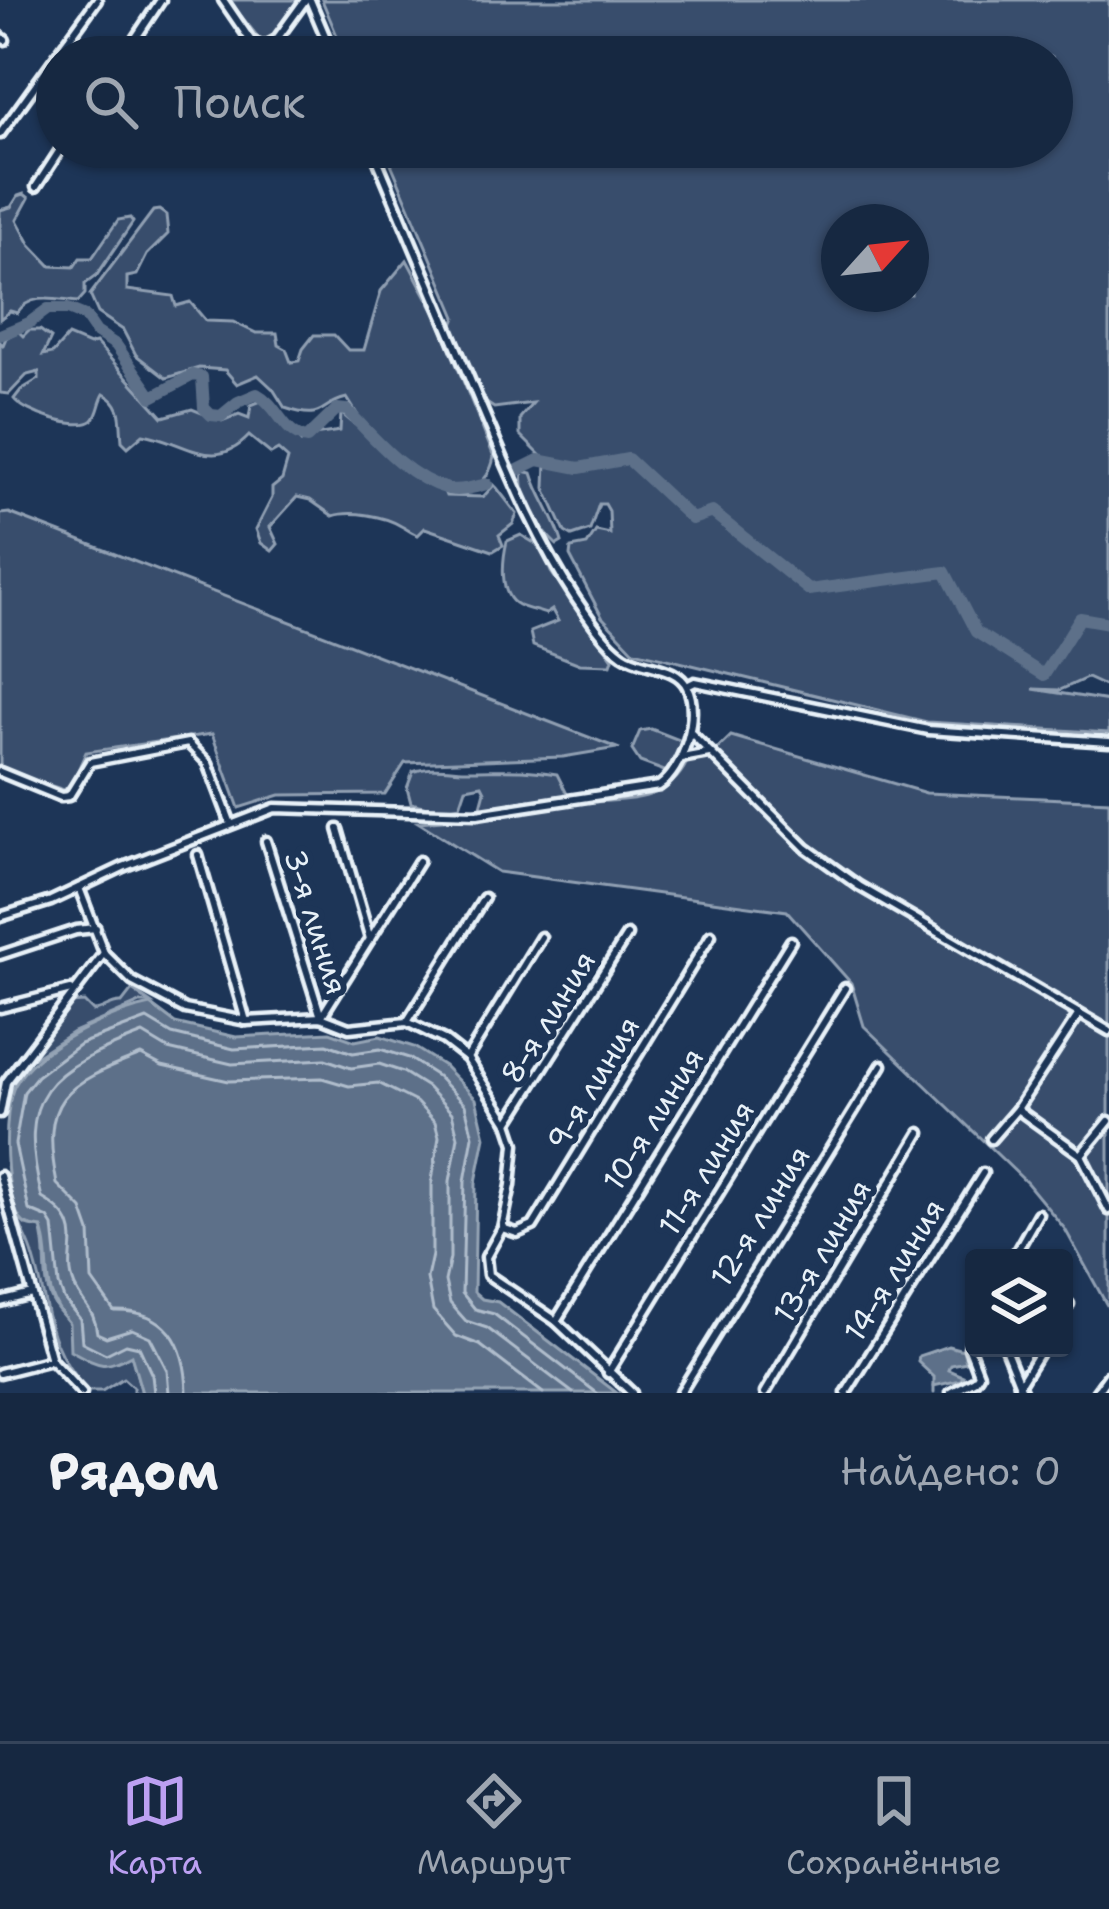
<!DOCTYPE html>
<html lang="ru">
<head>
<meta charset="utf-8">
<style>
	:root { --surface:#162841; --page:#23344c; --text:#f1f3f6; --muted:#9ea6b1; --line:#35445a; --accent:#bca0f2 }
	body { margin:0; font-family:"Shantell Sans",sans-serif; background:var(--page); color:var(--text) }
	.controls { position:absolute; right:36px; bottom:36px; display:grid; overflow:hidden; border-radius:12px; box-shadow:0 3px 9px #0004 }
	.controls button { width:108px; height:108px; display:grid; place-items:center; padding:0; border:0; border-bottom:3px solid var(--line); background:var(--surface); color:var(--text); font:60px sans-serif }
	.compass { position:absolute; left:821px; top:204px; width:108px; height:108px; border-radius:50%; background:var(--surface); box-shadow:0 3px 9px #0004; rotate:63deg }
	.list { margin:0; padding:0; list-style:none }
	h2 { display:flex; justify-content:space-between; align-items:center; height:156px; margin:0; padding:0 48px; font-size:51px }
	h2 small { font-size:39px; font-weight:400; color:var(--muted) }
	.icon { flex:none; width:66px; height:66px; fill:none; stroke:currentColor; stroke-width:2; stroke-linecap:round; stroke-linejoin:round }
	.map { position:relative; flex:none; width:1109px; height:1393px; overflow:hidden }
	.search { position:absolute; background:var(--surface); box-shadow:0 3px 9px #0004; left:36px; right:36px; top:36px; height:132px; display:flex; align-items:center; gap:30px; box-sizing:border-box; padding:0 42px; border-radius:66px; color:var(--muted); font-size:45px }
	.sheet { height:348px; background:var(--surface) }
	nav { display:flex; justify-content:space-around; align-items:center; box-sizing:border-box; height:168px; border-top:3px solid var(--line); background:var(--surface); font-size:33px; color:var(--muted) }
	nav a { display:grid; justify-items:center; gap:6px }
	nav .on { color:var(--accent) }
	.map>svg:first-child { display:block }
</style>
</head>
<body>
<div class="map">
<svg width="1109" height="1393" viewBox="0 0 1109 1393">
	<rect width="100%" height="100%" fill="#1d3557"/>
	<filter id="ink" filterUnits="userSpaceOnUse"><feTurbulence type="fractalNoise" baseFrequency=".00833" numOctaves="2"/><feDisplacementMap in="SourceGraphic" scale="24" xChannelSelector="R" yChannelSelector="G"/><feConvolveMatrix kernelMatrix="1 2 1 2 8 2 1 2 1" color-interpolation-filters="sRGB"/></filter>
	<g filter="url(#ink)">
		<g fill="#374d6c" stroke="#909fb2" stroke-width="3" fill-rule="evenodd">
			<path d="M228 0H302L274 38 262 42Z"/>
			<path d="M322 0H1109V688L1087 678 1060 690 1033 689 1109 701V733L927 722 634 651 602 617 570 556 571 548 587 545 596 531 610 534 609 511 605 504H599L590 530 572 536 565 532 545 488 546 461 520 435V418L533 403 494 408 485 402 453 325 456 317 384 147H1052V57H346ZM839 222H911V294H839Z"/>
			<path d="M24 194 29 198 17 220 30 244 51 266 74 267 80 258H92L118 220 130 218 133 222 97 275 85 284V294L78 302C55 300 31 292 17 313L10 311 0 319V210L11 207 18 196Z"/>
			<path d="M159 210 166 215 168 234 147 255 137 275 127 277V290L173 296 176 306 190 302 206 321 233 322 256 333H277L279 345 286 349 291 362 299 361 303 349 314 335H334L348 350H364L381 291 407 260 436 314 494 457C488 486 469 494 442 486L446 496 483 497 494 485 497 488 517 514 513 524 499 535 503 545 493 551 425 528 418 535C412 533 407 529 401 526 385 516 351 510 333 516L310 500 297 497 270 527 278 544 272 551 261 543 256 529 272 498V488L282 480 288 459 278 450 271 454 249 436C213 474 186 441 143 434L128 447 122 441C120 422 124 404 104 394 99 402 99 414 93 420 80 432 24 413 14 399L21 390 39 379V372L27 375 9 394 0 393V342L3 345 6 338 18 331 23 336 29 330H40L51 338 43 355 53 353 68 336 89 345 96 343 163 417 192 409 222 421 239 414 249 418 251 405 261 401 301 442 308 436 340 431 341 413 354 424 357 414 347 398C316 405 326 422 285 408L273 389 258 375 237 384 225 370 199 368 166 378 136 355 123 330 98 313 90 295 153 211Z"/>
			<path d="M523 471 532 473C539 497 556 519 562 542L557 545C539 529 519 496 523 471Z"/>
			<path d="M9 513 617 748 563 757 405 763 385 794 280 795 239 808 212 734 86 752 72 783 64 790 0 769V514Z"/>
			<path d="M521 535 541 547 551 572 613 659 611 665 580 664 533 646 530 632 558 621 552 610 546 614C538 611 526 609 518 605 498 595 503 558 507 541Z"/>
			<path d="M651 729 682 741 667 772 640 762 632 750 640 731Z"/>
			<path d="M731 736 926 793 1109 801V1309L1065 1229 1027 1183 864 1026 851 983 787 911 498 872 418 822 478 817 485 791 482 785 466 788 460 806 441 810 411 803 407 788 413 772C432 765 451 770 470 770 504 770 522 768 557 774L572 804C615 798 665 808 687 762L708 758Z"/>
			<path d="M132 990 151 1003H140L73 1032 30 1060 70 1003 84 1002 93 1011C104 1011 110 1002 122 1003Z"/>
			<path d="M18 1217 26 1225 41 1228C47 1246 44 1265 47 1284 53 1325 99 1338 131 1354L142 1393H133V1387L123 1378 102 1391H86C41 1336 52 1313 32 1252 28 1239 21 1230 18 1217Z"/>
		</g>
		<g fill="#5d7089" stroke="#95a4b5" stroke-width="3">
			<path d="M151 1005 175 1023 236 1037 330 1032 355 1041 380 1036 414 1047 444 1066 476 1099 485 1137 476 1182 474 1292 482 1299 498 1302 617 1393H142L131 1355C103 1371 98 1365 70 1350L69 1323C38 1288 54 1267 42 1228 37 1227 28 1226 24 1223 3 1207 2 1107 15 1085 36 1046 110 1013 151 1005Z"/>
			<path d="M948 1346 963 1350 966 1362 951 1365 949 1370 963 1376 961 1380 934 1386V1377L918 1362 919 1356Z"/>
		</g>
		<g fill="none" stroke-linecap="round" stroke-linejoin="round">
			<g stroke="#b0bdcc" stroke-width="3">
				<path d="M154 1393 152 1375 139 1347 126 1344 106 1354 82 1342 80 1319 64 1299 59 1285 53 1226 48 1218 29 1210 15 1144 24 1092 37 1076 80 1044 147 1019 172 1034 234 1049 327 1044 353 1053 380 1049 409 1058 437 1076 465 1105 473 1136 465 1181 462 1293 475 1309 494 1314 597 1393"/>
				<path d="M169 1393 167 1370 150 1337 132 1329 106 1337 97 1333C95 1312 86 1308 77 1291 57 1255 95 1228 42 1198 16 1092 48 1070 143 1034L168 1049 232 1064 325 1059 351 1068 379 1064 403 1072 427 1087 452 1113 458 1137 450 1181V1258L445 1281 450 1303 466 1321 487 1328 573 1393"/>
				<path d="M187 1393C186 1342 167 1310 114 1311L92 1280 90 1232 82 1209 57 1184C40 1098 63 1085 141 1055L162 1066 229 1081 322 1078 349 1086 378 1083 416 1102 435 1122 439 1137 432 1180V1255L427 1278 433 1310 456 1336 480 1345 543 1393"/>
			</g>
			<path stroke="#95a4b5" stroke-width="3" d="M934 1393V1386"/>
			<g stroke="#5d7089" stroke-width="12">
				<path d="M0 335 29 323 48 309H68L85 316 96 332 116 345 152 397 193 375 202 377 204 408 211 415 221 416 238 402 257 394C278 405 283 434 307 438L337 409 347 410C375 439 407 478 448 489 460 492 475 487 487 484"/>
				<path d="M514 472 538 460 579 468 628 459 692 519 712 512 809 590 945 572 976 632 1044 675 1080 618 1109 623"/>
			</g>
			<g stroke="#e8f1f8" stroke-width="15">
				<g id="minor">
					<path d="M223 0 251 41 263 47 276 40 305 0"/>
					<path d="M0 36 5 40"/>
					<path d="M123 57 161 0"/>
					<path d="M0 134 97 0"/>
					<path d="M36 187 62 147"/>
					<path d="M687 686 695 682 928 730 1109 742"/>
					<path d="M682 758 709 753"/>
					<path d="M0 772 61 797 69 796 90 762 188 743 208 763 231 824"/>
					<path d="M338 829 370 939"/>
					<path d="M266 841 321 1017"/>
					<path d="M198 855 246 1021"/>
					<path d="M79 888 104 953 132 981 185 1009 246 1021 321 1017 349 1028 407 1022 444 1040 467 1058 508 1123 515 1144 511 1185 502 1228 486 1257 488 1275 556 1321 632 1393"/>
					<path d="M0 917 51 901 123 867 275 808 477 814"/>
					<path d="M0 955 76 930 96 928"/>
					<path d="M0 1008 71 990"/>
					<path d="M321 1017 419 861"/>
					<path d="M407 1022 484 898"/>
					<path d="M467 1058 541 937"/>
					<path d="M1017 1109 1081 1155 1109 1210"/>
					<path d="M0 1113 6 1082 104 953"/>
					<path d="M508 1123 627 935"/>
					<path d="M991 1139 1017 1109 1079 1014"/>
					<path d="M1081 1155 1109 1121"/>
					<path d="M0 1176 51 1360 82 1393"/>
					<path d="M502 1228 517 1233 533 1226 711 935"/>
					<path d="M1013 1258 1038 1214"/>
					<path d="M0 1302 32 1294"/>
					<path d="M1064 1312 1069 1304"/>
					<path d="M556 1321 791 941"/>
					<path d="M1005 1348 1023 1393"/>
					<path d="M0 1373 51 1360"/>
					<path d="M608 1373 845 988"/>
					<path d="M1019 1385 1042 1348"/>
					<path d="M680 1393 882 1065"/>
					<path d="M765 1393 920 1133"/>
					<path d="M846 1393 983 1173"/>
					<path d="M951 1393 975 1380 979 1374 969 1348 974 1323"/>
					<path d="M1096 1393 1109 1375"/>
				</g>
			</g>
			<g stroke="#e8f1f8" stroke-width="15">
				<g id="tertiary">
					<path d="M310 0 334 57"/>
					<path d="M372 147C407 232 443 316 479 401 508 469 535 537 576 599 589 618 604 642 623 655 641 668 677 665 687 687 701 714 683 770 659 786L477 814"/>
					<path d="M690 732 806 848 859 886 1109 1031"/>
				</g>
			</g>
			<use href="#minor" stroke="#1d3557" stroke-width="6"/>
			<use href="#tertiary" stroke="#1d3557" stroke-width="6"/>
		</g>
	</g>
	<g text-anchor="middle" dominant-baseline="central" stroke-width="12" stroke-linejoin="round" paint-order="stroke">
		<g font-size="30" fill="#e8f1f8" stroke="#1d3557">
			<text transform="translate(316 922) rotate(73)">3-я линия</text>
			<text transform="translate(548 1017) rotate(-58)">8-я линия</text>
			<text transform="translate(593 1083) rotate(-59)">9-я линия</text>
			<text transform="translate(653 1119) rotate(-58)">10-я линия</text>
			<text transform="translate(706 1168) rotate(-58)">11-я линия</text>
			<text transform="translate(760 1216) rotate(-58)">12-я линия</text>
			<text transform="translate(822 1251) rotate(-59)">13-я линия</text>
			<text transform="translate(894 1270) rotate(-58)">14-я линия</text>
		</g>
	</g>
</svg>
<div class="controls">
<button><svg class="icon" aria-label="layers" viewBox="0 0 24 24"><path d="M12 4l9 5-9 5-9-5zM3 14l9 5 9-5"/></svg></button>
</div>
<svg class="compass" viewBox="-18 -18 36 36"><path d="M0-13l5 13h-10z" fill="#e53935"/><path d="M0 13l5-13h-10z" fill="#9ea6b1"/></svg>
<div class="search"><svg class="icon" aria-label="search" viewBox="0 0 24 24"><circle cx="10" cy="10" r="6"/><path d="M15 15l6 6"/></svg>Поиск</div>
</div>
<section class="sheet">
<h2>Рядом<small>Найдено: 0</small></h2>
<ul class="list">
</ul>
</section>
<nav>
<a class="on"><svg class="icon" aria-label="map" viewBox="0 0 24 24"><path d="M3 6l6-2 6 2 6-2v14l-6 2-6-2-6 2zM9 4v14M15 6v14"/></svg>Карта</a>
<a><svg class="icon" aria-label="directions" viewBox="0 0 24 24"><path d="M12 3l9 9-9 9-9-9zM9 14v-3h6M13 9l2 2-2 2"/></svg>Маршрут</a>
<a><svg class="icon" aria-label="saved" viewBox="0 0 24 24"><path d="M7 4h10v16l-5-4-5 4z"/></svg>Сохранённые</a>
</nav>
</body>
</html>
